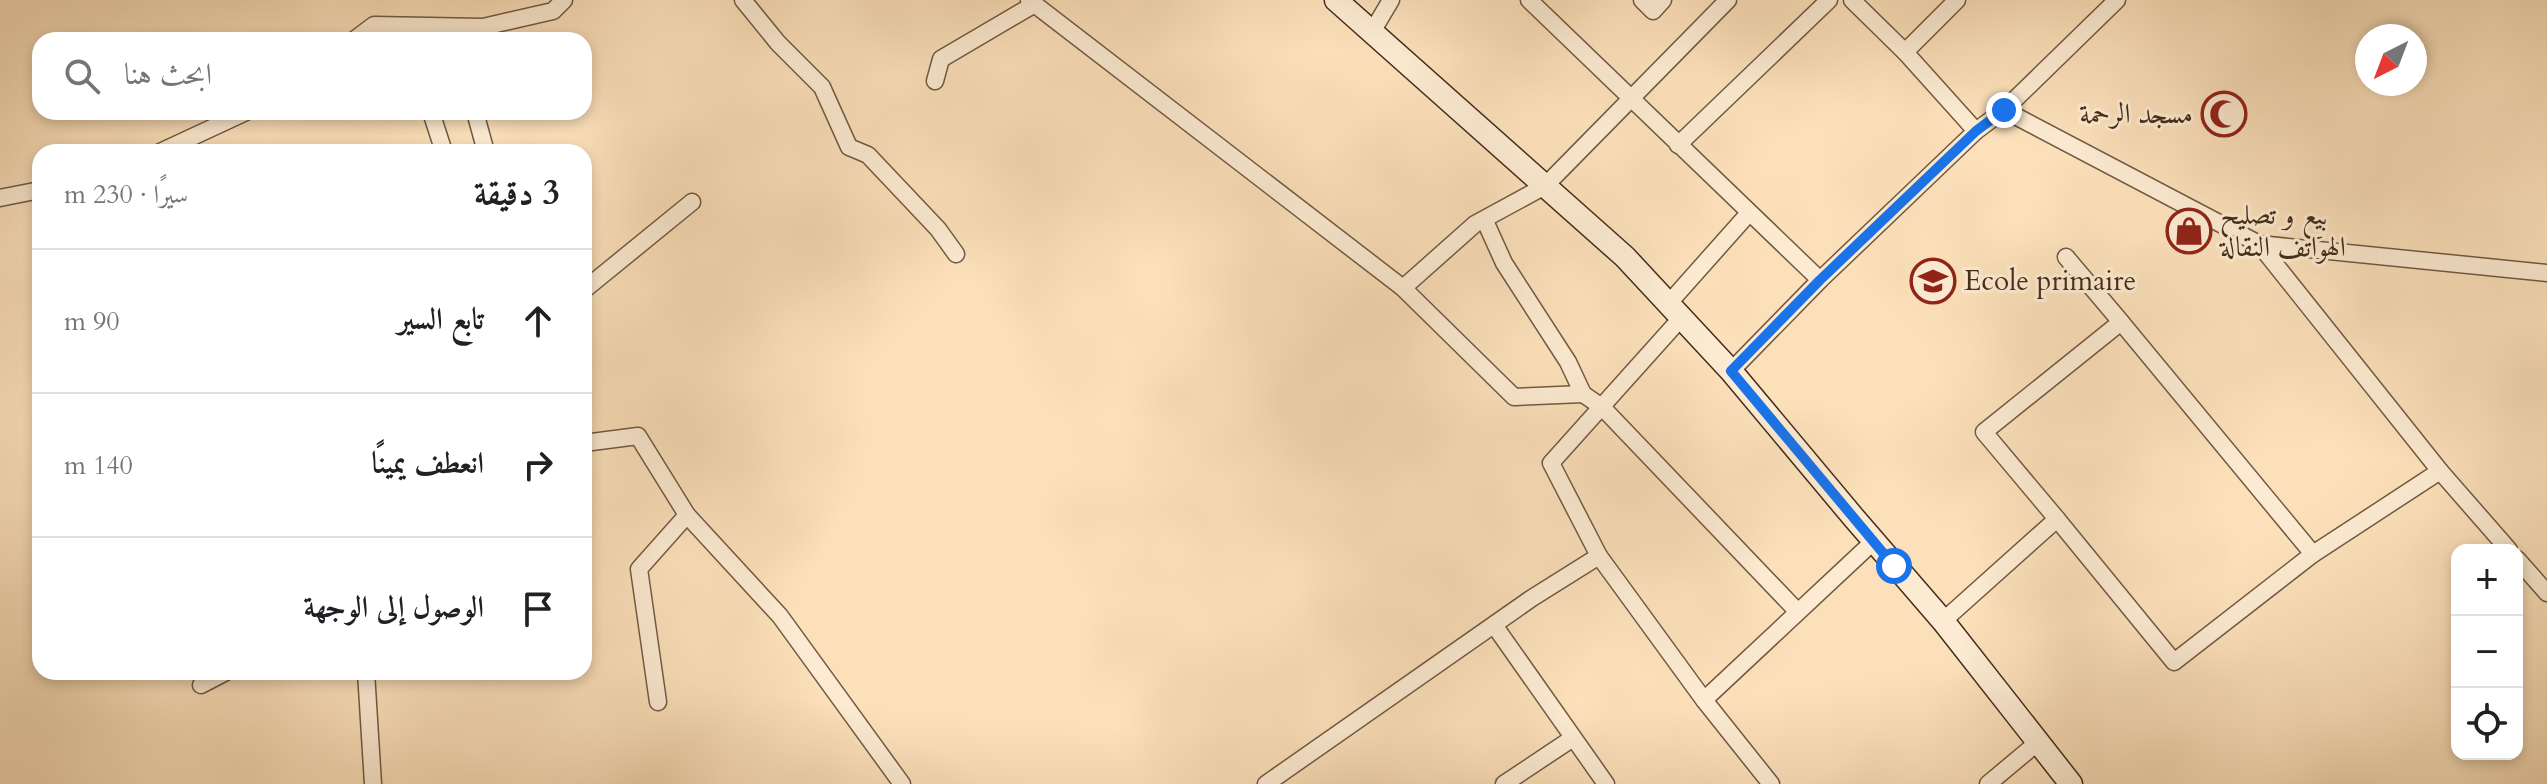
<!DOCTYPE html>
<html lang="ar">
<head>
<meta charset="utf-8">
<style>
	:root { --surface:#fff; --page:#f2f2f2; --text:#202124; --muted:#757577; --line:#e0e0e0 }
	body { margin:0; font-family:Cardo,Amiri,serif; background:var(--page); color:var(--text); direction:rtl }
	.controls { position:absolute; right:24px; bottom:24px; display:grid; overflow:hidden; border-radius:16px; box-shadow:0 4px 12px #0003 }
	.controls button { width:72px; height:72px; display:grid; place-items:center; padding:0; border:0; border-bottom:2px solid var(--line); background:var(--surface); color:var(--text); font:40px sans-serif }
	.compass { position:absolute; left:2355px; top:24px; width:72px; height:72px; border-radius:50%; background:var(--surface); box-shadow:0 4px 12px #0003; rotate:222deg }
	.stop { position:absolute; width:24px; height:24px; margin:-18px; border:6px solid #1a73e8; border-radius:50%; background:#fff }
	.stop.end { background:#1a73e8; border-color:#fff; box-shadow:0 2px 8px #0008 }
	.list { margin:0; padding:0; list-style:none }
	h2 { display:flex; justify-content:space-between; align-items:center; height:104px; margin:0; padding:0 32px; font-size:34px }
	h2 small { font-size:26px; font-weight:400; color:var(--muted) }
	.list li { display:grid; grid-template-columns:52px 1fr auto; gap:24px; align-items:center; box-sizing:border-box; height:144px; padding:0 32px; border-top:2px solid var(--line) }
	.list b { display:block; font-size:30px; white-space:nowrap }
	.list em { font-size:26px; font-style:normal; color:var(--muted) }
	.icon { flex:none; width:44px; height:44px; fill:none; stroke:currentColor; stroke-width:2; stroke-linecap:round; stroke-linejoin:round }
	.map { position:relative; flex:none; width:2547px; height:784px; overflow:hidden; direction:ltr }
	.search { position:absolute; background:var(--surface); box-shadow:0 4px 12px #0003; left:32px; top:32px; width:560px; height:88px; display:flex; align-items:center; gap:20px; box-sizing:border-box; padding:0 28px; border-radius:24px; color:var(--muted); font-size:30px }
	.panel { position:absolute; background:var(--surface); box-shadow:0 4px 12px #0003; left:32px; top:144px; width:560px; height:536px; border-radius:24px; direction:rtl }
	.map>svg:first-child { display:block }
</style>
</head>
<body>
<div class="map">
<svg width="2547" height="784" viewBox="0 0 2547 784">
	<rect width="100%" height="100%" fill="#fbe0ba"/>
	<filter id="stains"><feTurbulence type="fractalNoise" baseFrequency=".0025" numOctaves="4"/><feColorMatrix values="0 0 0 0 .2 0 0 0 0 .09 0 0 0 0 .02 0 0 0 .5 -.17"/></filter>
	<radialGradient id="worn" r=".72"><stop offset=".6" stop-color="#630" stop-opacity="0"/><stop offset="1" stop-color="#630" stop-opacity=".3"/></radialGradient>
	<g fill="none" stroke-linecap="round" stroke-linejoin="round">
		<g stroke="#725941" stroke-width="19">
			<g id="street">
				<path d="M743 0 778 43 822 87 849 147 868 155 938 229 956 254"/>
				<path d="M1029 0 1403 288 1514 397 1583 394 1602 407 1797 611"/>
				<path d="M1529 0 1820 280"/>
				<path d="M1642 0 1653 11 1663 0"/>
				<path d="M1852 0 1905 52 1976 131"/>
				<path d="M1372 32 1391 0"/>
				<path d="M354 40 374 25 483 27 553 11 564 0"/>
				<path d="M1905 52 1957 0"/>
				<path d="M935 81 941 59 1033 5"/>
				<path d="M2004 110 2259 244 2547 273"/>
				<path d="M431 112 444 152"/>
				<path d="M475 112 486 152"/>
				<path d="M1678 145 1829 0"/>
				<path d="M160 152 246 112"/>
				<path d="M0 198 40 190"/>
				<path d="M1485 221 1504 263 1568 362 1583 394"/>
				<path d="M2259 244 2440 471 2509 550"/>
				<path d="M2066 257 2121 322"/>
				<path d="M1403 288 1475 224 1545 186 1728 0"/>
				<path d="M584 290 692 202"/>
				<path d="M1669 303 1749 213"/>
				<path d="M1731 371 1820 280 1976 131 2004 110 2117 0"/>
				<path d="M584 443 638 436 687 515 780 616 902 784"/>
				<path d="M2057 519 1984 432 2121 322 2313 554"/>
				<path d="M1599 556 1704 700 1771 784"/>
				<path d="M2517 559 2547 593"/>
				<path d="M1943 621 2057 519 2174 662 2313 554 2440 471"/>
				<path d="M1494 625 1606 784"/>
				<path d="M366 672 373 784"/>
				<path d="M201 685 226 672"/>
				<path d="M1704 700 1874 541"/>
				<path d="M658 702 639 569 687 515"/>
				<path d="M1266 784 1532 598 1599 556 1551 463 1682 317"/>
				<path d="M1504 784 1573 738"/>
				<path d="M1988 784 2037 743"/>
			</g>
		</g>
		<g stroke="#452c19" stroke-width="25">
			<path id="secondary" d="M1336 0 1625 257 1731 371 1854 518 1943 621 2071 784"/>
		</g>
		<use href="#street" stroke="#fcebd2" stroke-width="16"/>
		<use href="#secondary" stroke="#fcebd2" stroke-width="22"/>
	</g>
	<g fill="none" stroke-linecap="round" stroke-linejoin="round">
		<path stroke="#1a73e8" stroke-width="10" d="M1894 566 1731 371 1820 280 1976 131 2004 110"/>
	</g>
	<defs>
		<g id="mosque-ring" transform="scale(2.3)"><circle r="9.5" fill="#fcebd2" stroke="#8f2418" stroke-width="1.5"/><path d="M3.5-4.9A6 6 0 1 0 3.5 4.9A5 5 0 1 1 3.5-4.9Z" fill="#8f2418"/></g>
		<g id="shop-ring" transform="scale(2.3)"><circle r="9.5" fill="#fcebd2" stroke="#8f2418" stroke-width="1.5"/><path d="M-5-2.5h2.3a2.7 3.5 0 0 1 5.4 0H5L5.5 6h-11ZM-1.5-2.5h3a1.5 2.3 0 0 0-3 0Z" fill="#8f2418"/></g>
		<g id="school-ring" transform="scale(2.3)"><circle r="9.5" fill="#fcebd2" stroke="#8f2418" stroke-width="1.5"/><path d="M0-5L7-2L0 1L-7-2ZM-4 1L0 2.5L4 1V4Q0 6-4 4Z" fill="#8f2418"/></g>
	</defs>
	<g fill-rule="evenodd">
		<use href="#mosque-ring" x="2224" y="114"/>
		<use href="#shop-ring" x="2189" y="231"/>
		<use href="#school-ring" x="1933" y="281"/>
	</g>
	<g text-anchor="middle" dominant-baseline="central" stroke-width="6" stroke-linejoin="round" paint-order="stroke">
		<g font-size="28" fill="#452c19" stroke="#fcebd2" text-anchor="start">
			<text x="2193" y="114" text-anchor="end">مسجد الرحمة</text>
			<text x="2220" y="215">بيع و تصليح<tspan x="2220" dy="32">الهواتف النقالة</tspan></text>
			<text x="1964" y="281">Ecole primaire</text>
		</g>
	</g>
	<rect width="100%" height="100%" filter="url(#stains)"/>
	<rect width="100%" height="100%" fill="url(#worn)"/>
</svg>
<div class="controls">
<button>+</button>
<button>−</button>
<button><svg class="icon" aria-label="locate" viewBox="0 0 24 24"><circle cx="12" cy="12" r="6"/><path d="M12 2v4M12 18v4M2 12h4M18 12h4"/></svg></button>
</div>
<svg class="compass" viewBox="-18 -18 36 36"><path d="M0-13l5 13h-10z" fill="#e53935"/><path d="M0 13l5-13h-10z" fill="#757577"/></svg>
<div class="stop" style="left:1894px;top:566px"></div>
<div class="stop end" style="left:2004px;top:110px"></div>
<div class="search"><svg class="icon" aria-label="search" viewBox="0 0 24 24"><circle cx="10" cy="10" r="6"/><path d="M15 15l6 6"/></svg>ابحث هنا</div>
<section class="panel">
<h2>3 دقيقة<small>سيرًا · 230 m</small></h2>
<ul class="list">
<li><svg class="icon" aria-label="ahead" viewBox="0 0 24 24"><path d="M12 20V5M6 11l6-6 6 6"/></svg><div><b>تابع السير</b></div><em>90 m</em></li>
<li><svg class="icon" aria-label="right" viewBox="0 0 24 24"><path d="M7 20v-9h11M14 6l5 5-5 5"/></svg><div><b>انعطف يمينًا</b></div><em>140 m</em></li>
<li><svg class="icon" aria-label="arrive" viewBox="0 0 24 24"><path d="M6 21V4h12l-3 4 3 4H6"/></svg><div><b>الوصول إلى الوجهة</b></div></li>
</ul>
</section>
</div>
</body>
</html>
